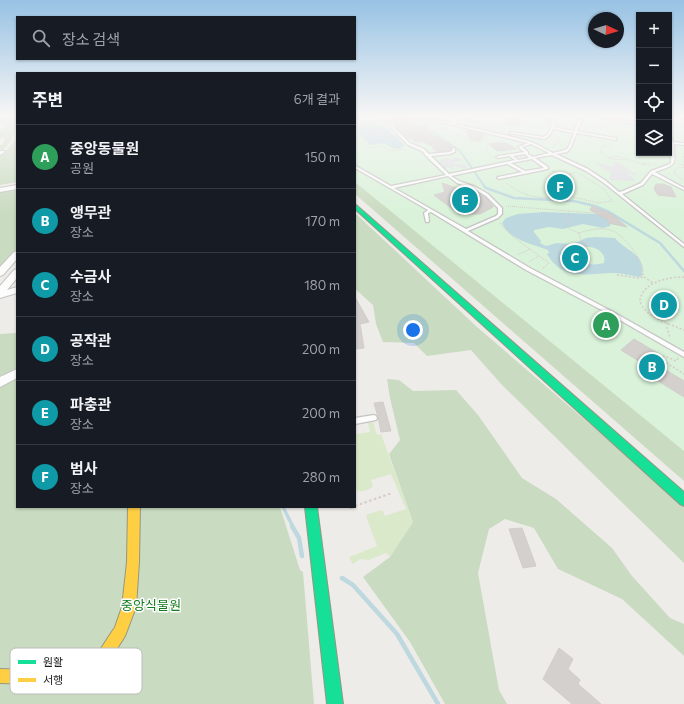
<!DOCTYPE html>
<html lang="ko">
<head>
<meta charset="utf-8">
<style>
	:root { --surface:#171b24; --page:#242831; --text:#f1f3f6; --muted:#9ea1a6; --line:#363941; --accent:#b45309 }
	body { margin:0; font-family:Commissioner,"Noto Sans KR",sans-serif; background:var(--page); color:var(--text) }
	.controls { position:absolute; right:12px; top:12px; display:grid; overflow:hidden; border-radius:0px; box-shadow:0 1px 3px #0004 }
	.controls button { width:36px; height:36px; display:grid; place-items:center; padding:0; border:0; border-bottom:1px solid var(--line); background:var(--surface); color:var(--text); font:20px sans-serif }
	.compass { position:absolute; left:588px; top:12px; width:36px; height:36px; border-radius:50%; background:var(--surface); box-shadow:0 1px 3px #0004; rotate:94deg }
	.you { position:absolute; left:413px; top:330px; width:14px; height:14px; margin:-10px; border:3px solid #fff; border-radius:50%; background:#1a73e8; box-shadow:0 0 0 6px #1a73e833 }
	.badge { display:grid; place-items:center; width:26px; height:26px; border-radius:50%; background:var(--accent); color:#fff; font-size:13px; font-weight:700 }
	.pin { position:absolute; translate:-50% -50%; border:2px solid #fff; box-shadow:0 1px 4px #0006 }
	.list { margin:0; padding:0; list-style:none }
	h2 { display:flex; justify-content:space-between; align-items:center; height:52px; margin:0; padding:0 16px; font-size:17px }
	h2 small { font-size:13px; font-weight:400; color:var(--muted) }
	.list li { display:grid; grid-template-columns:26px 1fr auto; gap:12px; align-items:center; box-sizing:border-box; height:64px; padding:0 16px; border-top:1px solid var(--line) }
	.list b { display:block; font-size:15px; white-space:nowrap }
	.list p { margin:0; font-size:13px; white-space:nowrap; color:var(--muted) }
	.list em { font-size:13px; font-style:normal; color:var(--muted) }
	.icon { flex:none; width:22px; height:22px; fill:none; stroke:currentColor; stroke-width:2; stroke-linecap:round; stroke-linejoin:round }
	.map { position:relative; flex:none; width:684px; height:704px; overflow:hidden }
	.search { position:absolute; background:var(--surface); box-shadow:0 1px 3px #0004; left:16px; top:16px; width:340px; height:44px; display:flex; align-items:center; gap:10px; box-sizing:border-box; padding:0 14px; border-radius:0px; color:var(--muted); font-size:15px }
	.panel { position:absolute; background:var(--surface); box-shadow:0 1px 3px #0004; left:16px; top:72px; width:340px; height:436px; border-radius:0px }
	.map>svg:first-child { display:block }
</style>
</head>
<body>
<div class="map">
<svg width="684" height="704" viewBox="0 0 684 704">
	<rect width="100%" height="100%" fill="#eeece9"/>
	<path fill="#dae9ca" d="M373 422 377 435 381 434 413 522 390 557 386 553 369 560 360 559 353 564 349 557 377 546 366 516 368 514 382 510 385 516 406 509 391 474 371 480 373 486C370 490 362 492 357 491L355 486V431L356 434 370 432 368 423Z"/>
	<g fill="#c9dbc0">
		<path d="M8 116H16L14 117 17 121C14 135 12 144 0 152V145H2L5 138 0 139V130L3 129 5 125 2 123H0V117Z"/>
		<path d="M17 139V182L0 185V154L9 148Z"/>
		<path d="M355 181 684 405V481L355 194Z"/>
		<path d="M16 190 17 252 0 271V191Z"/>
		<path d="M355 213 477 327 619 449 684 508V563L502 385 471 350 427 356 414 343 383 342 376 324 373 305 355 289Z"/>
		<path d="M15 333 17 334V371L0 380V334Z"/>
		<path d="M17 375V507H131L126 606 92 664 0 669V384Z"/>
		<path d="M387 379 399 380 413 391 456 390 478 415 522 478 556 499 612 548 632 576 670 618 684 624V656L622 599 558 569 534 528 505 519 489 529 478 573 499 690 507 704H445L410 642 363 577 390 557 413 522 389 454 400 440 390 398Z"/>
		<path d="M137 507H280L300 570 303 572 314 704H0V682L57 685 122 634Z"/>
	</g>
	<path fill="#d9f2d9" d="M355 116H639V153H669V118L684 123V451L355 182Z"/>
	<g fill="#e0dfe3">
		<path d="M455 157 463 159 462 161 455 162V164L465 165 467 167 464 169 454 166 452 168 454 169 452 170 450 168 442 167 443 165 438 162 442 159 448 158 451 160Z"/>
		<path d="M616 161 626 167 629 171 636 173 635 176 630 173 628 174 636 181 611 180 609 178 612 174 596 164H604L613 167 615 165 613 163Z"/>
	</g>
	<g fill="#bed8df" fill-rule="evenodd">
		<path d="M367 123C384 122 392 133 404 144V146C397 151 390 148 385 143L370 145 357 130 359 126Z"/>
		<path d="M543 212 596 214 603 216 611 222 610 226 603 228 583 224 563 229 549 227 534 230V232L541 241 540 243 546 246 557 243 573 244 586 238 595 237 615 238C625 251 646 253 642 276L639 277C631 276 623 273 614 273 587 273 563 282 547 254L549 253 548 250C533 244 510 241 502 223L506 218 518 214ZM584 247C594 245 607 252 604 263 596 266 574 264 568 258V256L575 254Z"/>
	</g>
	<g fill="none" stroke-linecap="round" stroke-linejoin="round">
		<path stroke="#bed8df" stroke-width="2" d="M417 116 427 128 460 151 485 187"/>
		<path stroke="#bed8df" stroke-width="2.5" d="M484 186 486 188 514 198 574 201 595 206 609 212 660 243 684 271"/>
		<path stroke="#bed8df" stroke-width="3.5" d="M283 507 293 527"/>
		<g stroke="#bed8df" stroke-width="4.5">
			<path d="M292 526 299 538 302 556"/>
			<path d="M342 578 353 585 397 634 438 704"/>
		</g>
	</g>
	<g fill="#d3d0ce" stroke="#d1ceca">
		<path d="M512 116H524L517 126 506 123Z"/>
		<path d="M408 117 419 127H424L435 137H437L452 147 451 150 438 152 433 149V146L427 144 423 141 415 142 411 138H408L404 136 391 121Z"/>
		<path d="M469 130 481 133 484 136 479 141 470 139 465 131Z"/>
		<path d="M505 143 516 149 497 151 489 144Z"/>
		<path d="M442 183 457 188H466L473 190 486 198 493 206V207L480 214H459L434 195 445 192Z"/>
		<path d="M656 184H663L671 187 676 197 658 195 654 189Z"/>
		<path d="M592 206 613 215 627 227 608 223V220L590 210Z"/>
		<path d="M355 297 369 322 360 324 364 348 356 349Z"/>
		<path d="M634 339 659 354 651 361 684 381V397L642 371 645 369 640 366 642 363 621 350Z"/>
		<path d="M383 402 391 431 381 432 378 417 374 403Z"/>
		<path d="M522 528 536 566 523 568 509 529Z"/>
		<path d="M559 648 573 659 568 669 580 680 578 684 601 704H572L543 679Z"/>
	</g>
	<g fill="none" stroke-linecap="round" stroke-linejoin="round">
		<g stroke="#c5c4c3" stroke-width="2.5">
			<g id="lane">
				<path d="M360 116H367L355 119V117Z"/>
				<path d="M380 116H383L385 118 398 116H406L386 120 410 143 424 149 429 154 449 152 452 151 453 148H455V152L450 154 431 156 449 174 515 160 509 156 498 158 496 157 498 156 524 152 518 147 528 143 415 116H421L452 123 453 119 449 116H452L456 118 465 117V119L456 120 455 124 513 137 532 142 553 153 565 150 568 148 574 133 553 129 550 135 545 139 509 133 511 132 544 137 548 134 553 122 551 120 539 116C546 116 552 117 556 122L554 127 574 131 579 119 574 116 580 117V116H583V119L582 120 577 131 615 138H616V140L577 133 570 149 567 152 556 154 588 169 606 181 619 192 623 191 641 183 651 171 670 164 671 162C671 151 669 141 669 130H670L673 142 684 143V145L674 144C675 167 677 164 655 172L684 188V190L652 174 643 185 625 193 622 194 684 244V247L604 183 586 171 552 155 535 158 548 167V169L499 179 497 178 498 177 522 172 507 164 451 176 459 181 476 187 488 194 502 208V214L498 218 468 231 530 268 615 313 684 352V357L611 315 526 270 431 212 428 213 429 221 428 222H426L424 213 428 210 355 168V166H356L391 186 446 175 426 156 422 151 408 145ZM531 144 549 153 533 157 528 154V152L522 147ZM525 154 529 158 518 160 513 156ZM532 159 544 168 525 171 511 163ZM448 176 457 183 474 189 486 196 498 208V214L496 216 466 229 394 188Z"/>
				<path d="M595 116H602L639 123V125Z"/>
				<path d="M374 415 376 416 377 418 376 420 355 424V418Z"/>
			</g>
		</g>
		<g stroke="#c5c4c3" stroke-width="2">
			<g id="street">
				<path d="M0 151H4L5 152 0 155Z"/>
				<path d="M17 185V189L0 192V188Z"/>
				<path d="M17 251V259L3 275 0 276V267L14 252Z"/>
				<path d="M17 269V278L7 290 17 287V293L0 298V286L14 270Z"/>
				<path d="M17 369V378L0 387V377Z"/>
			</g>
		</g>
		<g stroke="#959782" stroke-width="2">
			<g id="fast">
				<path d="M355 204 684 492V506L680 504 355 209Z"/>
				<path d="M305 507H317L343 704H327Z"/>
			</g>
		</g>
		<g stroke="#959782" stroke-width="2">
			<path id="slow" d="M128 507H140L139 562 136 607 125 636 108 663 87 680 82 682 62 685 0 683V669L62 671 79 668 98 653 115 627 122 607 127 562Z"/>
		</g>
		<g stroke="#d7cac8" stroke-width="1" stroke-dasharray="1 1" stroke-linecap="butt">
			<path d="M366 122 378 120"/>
			<path d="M565 125 566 120"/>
			<path d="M355 128 360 123"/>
			<path d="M372 128 377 134"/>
			<path d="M438 128 447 129"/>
			<path d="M355 130 370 148 383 146 388 151 406 149"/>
			<path d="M459 131 456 134 469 140 479 142 485 137"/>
			<path d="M608 131 606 127 615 125"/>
			<path d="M385 134 400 150"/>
			<path d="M355 137 389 132"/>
			<path d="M507 143 514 147"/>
			<path d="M611 144 601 148V153L610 159 631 160 650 166"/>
			<path d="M8 148 15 138H17"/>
			<path d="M553 148 560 136"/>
			<path d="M684 156 682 159 684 163"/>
			<path d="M493 157 487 153V149L485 147 489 144 501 142"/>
			<path d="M608 158 617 156 627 159"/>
			<path d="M642 164 647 163 656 165"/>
			<path d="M679 164 684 165"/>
			<path d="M684 167 677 168 674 171 675 174 684 181"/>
			<path d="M552 171 563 176 578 172"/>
			<path d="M506 183 518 191 531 196 558 199 572 197 599 203 612 201 604 189 580 174"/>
			<path d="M506 206 593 213"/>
			<path d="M568 211 571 220 565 222 569 229 579 233 580 238 588 247"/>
			<path d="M500 223 512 236 549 263 542 269"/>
			<path d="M579 233C589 230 600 227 610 230 623 233 645 261 643 275"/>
			<path d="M517 255 530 249"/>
			<path d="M529 262 539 256"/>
		</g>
		<g stroke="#d7cac8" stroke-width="1.5" stroke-dasharray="2 2" stroke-linecap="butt">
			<path d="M617 275 639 278 643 277V274"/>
			<path d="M644 277 653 283"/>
			<path d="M684 277C668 277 643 282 640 300 643 317 670 324 684 330"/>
			<path d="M668 323 667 327 670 338"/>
			<path d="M678 358 676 361 665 356 661 357 662 360 684 374"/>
		</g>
		<g stroke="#d7cac8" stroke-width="2" stroke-dasharray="2.5 2.5" stroke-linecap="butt">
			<path d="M355 506 392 493"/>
			<path d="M350 508 353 507"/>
		</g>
		<use href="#lane" fill="#fcfcfc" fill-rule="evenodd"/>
		<use href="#street" fill="#fcfcfc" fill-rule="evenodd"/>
		<use href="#fast" fill="#16e098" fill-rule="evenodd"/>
		<use href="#slow" fill="#ffcf43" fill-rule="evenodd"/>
	</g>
	<linearGradient id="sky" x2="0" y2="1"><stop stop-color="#97c2e4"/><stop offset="0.54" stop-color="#f7f6f5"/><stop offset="1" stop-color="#f7f6f5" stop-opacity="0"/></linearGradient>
	<rect width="684" height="215" fill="url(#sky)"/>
	<g text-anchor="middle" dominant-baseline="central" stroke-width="3" stroke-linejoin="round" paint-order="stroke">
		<g font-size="13" fill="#127b1d" stroke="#fff">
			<text x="151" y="605">중앙식물원</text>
		</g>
	</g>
	<rect x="10" y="648" width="132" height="46" rx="6" fill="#fff" stroke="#bcbcbc" stroke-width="1"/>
	<rect x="18" y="660" width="18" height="4" fill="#16e098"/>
	<rect x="18" y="678" width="18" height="4" fill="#ffcf43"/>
	<g font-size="11" fill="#202020">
		<text x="43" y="666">원활</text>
		<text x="43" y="684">서행</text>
	</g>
</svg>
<div class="controls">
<button>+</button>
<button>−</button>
<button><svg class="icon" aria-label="locate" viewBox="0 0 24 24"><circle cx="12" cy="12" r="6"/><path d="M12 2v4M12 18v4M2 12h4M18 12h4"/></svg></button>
<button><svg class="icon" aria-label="layers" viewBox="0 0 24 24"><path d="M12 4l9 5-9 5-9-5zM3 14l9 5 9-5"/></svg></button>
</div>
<svg class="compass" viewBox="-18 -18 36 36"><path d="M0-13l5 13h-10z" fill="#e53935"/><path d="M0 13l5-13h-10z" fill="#9ea1a6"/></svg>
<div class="you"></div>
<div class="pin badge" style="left:606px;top:325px;background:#2e9e5b">A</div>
<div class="pin badge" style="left:652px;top:367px;background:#0f9aa8">B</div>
<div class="pin badge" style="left:575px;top:258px;background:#0f9aa8">C</div>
<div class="pin badge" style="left:664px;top:305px;background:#0f9aa8">D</div>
<div class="pin badge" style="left:465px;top:200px;background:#0f9aa8">E</div>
<div class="pin badge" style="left:560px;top:187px;background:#0f9aa8">F</div>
<div class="search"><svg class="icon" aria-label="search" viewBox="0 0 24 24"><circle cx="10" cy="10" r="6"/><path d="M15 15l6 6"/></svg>장소 검색</div>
<section class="panel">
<h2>주변<small>6개 결과</small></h2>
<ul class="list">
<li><span class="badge" style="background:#2e9e5b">A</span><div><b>중앙동물원</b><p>공원</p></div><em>150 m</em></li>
<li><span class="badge" style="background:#0f9aa8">B</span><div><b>앵무관</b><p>장소</p></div><em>170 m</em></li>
<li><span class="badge" style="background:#0f9aa8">C</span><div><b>수금사</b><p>장소</p></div><em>180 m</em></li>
<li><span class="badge" style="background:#0f9aa8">D</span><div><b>공작관</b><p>장소</p></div><em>200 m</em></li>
<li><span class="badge" style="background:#0f9aa8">E</span><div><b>파충관</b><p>장소</p></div><em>200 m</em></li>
<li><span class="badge" style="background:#0f9aa8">F</span><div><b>범사</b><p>장소</p></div><em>280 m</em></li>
</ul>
</section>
</div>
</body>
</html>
